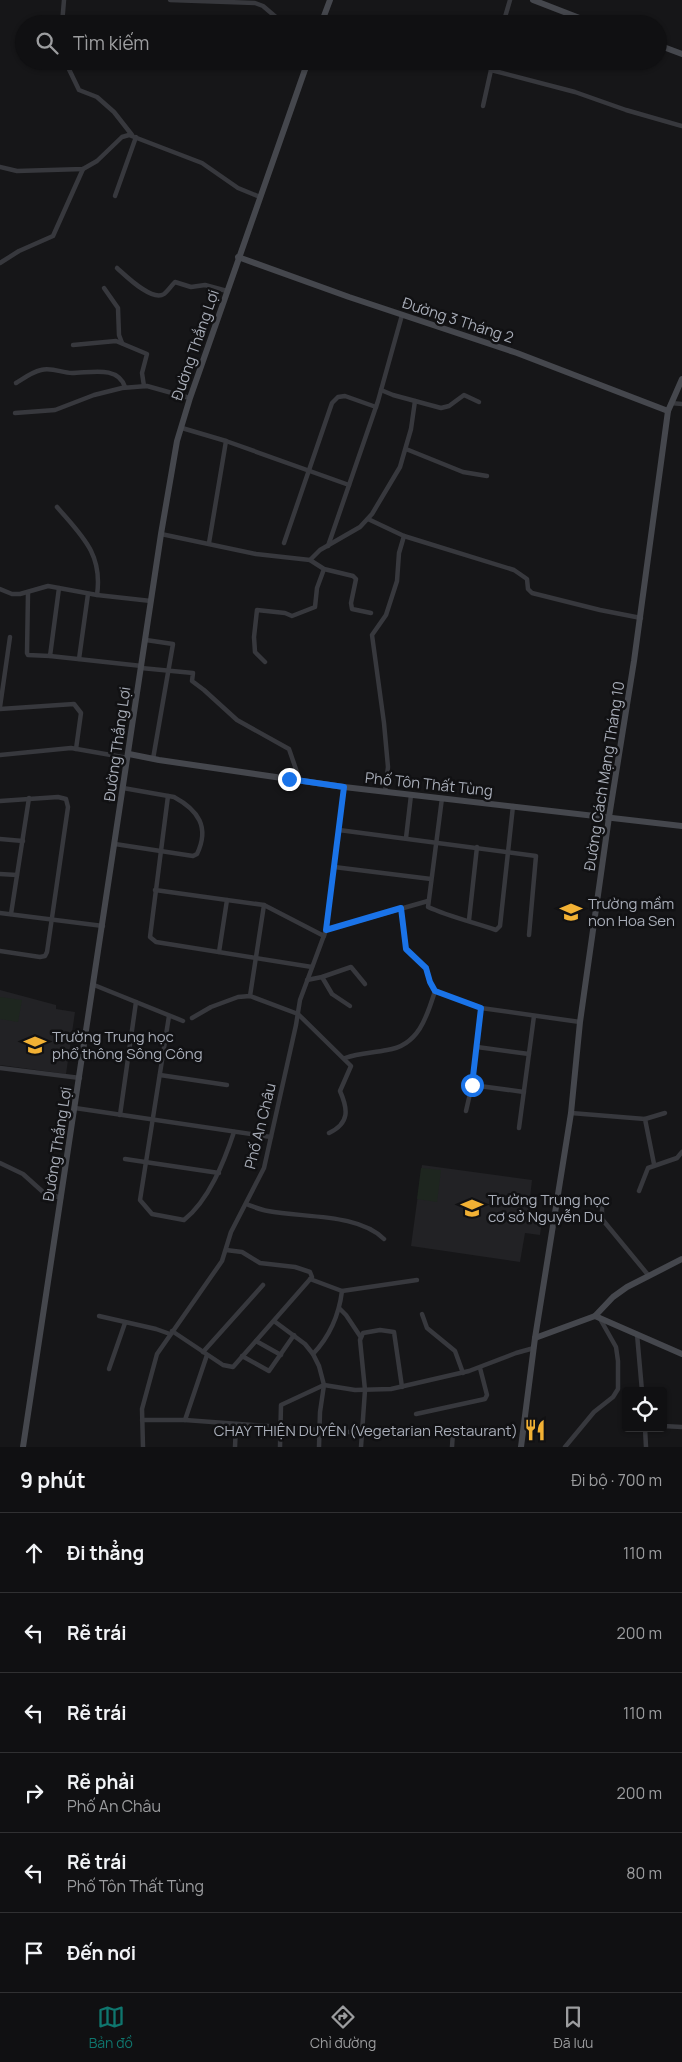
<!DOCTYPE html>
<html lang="vi">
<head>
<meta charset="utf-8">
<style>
	:root { --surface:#101012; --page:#1e1e20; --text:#f1f3f6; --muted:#9c9d9f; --line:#303032; --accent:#0f766e }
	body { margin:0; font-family:Manrope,sans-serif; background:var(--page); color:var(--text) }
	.controls { position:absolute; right:15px; bottom:15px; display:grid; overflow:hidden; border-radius:5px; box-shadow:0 1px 4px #0004 }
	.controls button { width:45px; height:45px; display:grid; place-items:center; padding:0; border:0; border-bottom:1px solid var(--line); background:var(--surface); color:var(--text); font:25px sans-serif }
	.stop { position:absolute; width:15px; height:15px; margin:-11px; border:4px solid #1a73e8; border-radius:50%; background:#fff }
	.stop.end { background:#1a73e8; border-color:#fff; box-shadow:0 1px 5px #0008 }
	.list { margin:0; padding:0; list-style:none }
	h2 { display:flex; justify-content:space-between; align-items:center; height:65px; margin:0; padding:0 20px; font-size:21px }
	h2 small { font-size:16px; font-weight:400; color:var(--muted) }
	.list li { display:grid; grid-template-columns:32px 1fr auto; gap:15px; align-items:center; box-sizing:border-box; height:80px; padding:0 20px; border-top:1px solid var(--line) }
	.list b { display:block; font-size:19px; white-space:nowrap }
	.list p { margin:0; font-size:16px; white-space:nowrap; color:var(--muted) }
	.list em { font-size:16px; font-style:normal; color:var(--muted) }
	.icon { flex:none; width:28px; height:28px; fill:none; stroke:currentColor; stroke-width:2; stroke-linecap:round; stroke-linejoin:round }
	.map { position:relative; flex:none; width:682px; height:1447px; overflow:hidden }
	.search { position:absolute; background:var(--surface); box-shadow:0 1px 4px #0004; left:15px; right:15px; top:15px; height:55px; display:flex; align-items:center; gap:12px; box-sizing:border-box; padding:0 18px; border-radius:28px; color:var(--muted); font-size:19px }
	.sheet { height:545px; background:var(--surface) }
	nav { display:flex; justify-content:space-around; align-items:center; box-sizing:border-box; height:70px; border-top:1px solid var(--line); background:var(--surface); font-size:14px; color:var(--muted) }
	nav a { display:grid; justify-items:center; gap:2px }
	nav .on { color:var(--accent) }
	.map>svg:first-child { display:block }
</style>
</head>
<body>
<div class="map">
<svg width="682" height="1447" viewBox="0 0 682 1447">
	<rect width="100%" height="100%" fill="#161618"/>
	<g fill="#222225">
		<path d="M0 990 56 1005V1009L75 1012 66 1074 0 1065Z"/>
		<path d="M422 1165 532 1180 528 1216 542 1219 540 1235 525 1233 520 1262 411 1246Z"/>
	</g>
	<g fill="#1e261f">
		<path d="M0 997 22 1000 18 1022 0 1019Z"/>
		<path d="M421 1168 441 1170 437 1202 417 1199Z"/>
	</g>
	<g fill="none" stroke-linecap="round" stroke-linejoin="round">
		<g stroke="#37383d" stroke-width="4.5">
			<path d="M170 0 255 3 263 6 284 24"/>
			<path d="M62 24 64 0"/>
			<path d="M503 24 510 0"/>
			<path d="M65 61 79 90 97 97 114 112 132 135"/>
			<path d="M491 70 575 92 626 110 682 126"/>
			<path d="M483 106 493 61"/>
			<path d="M0 167 17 171 83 169 97 161 122 137 129 135 202 163 238 188 260 197"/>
			<path d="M115 196 136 137"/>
			<path d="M0 263 19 251 53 236 83 169"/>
			<path d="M117 268C126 276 152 302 164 294 168 291 171 286 175 282L191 287 205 285 227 291"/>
			<path d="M104 288 118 308 119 335 122 343"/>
			<path d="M73 345 116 341 147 354 142 373 144 386"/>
			<path d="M16 383C24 378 32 372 41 370 52 367 62 373 72 373 90 373 118 365 125 387"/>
			<path d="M381 390 393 395 441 408 449 406 464 395 479 402"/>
			<path d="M671 403 682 404"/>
			<path d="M15 413 55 410 94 395 122 388 147 386 190 398"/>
			<path d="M182 428 226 441 349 485"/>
			<path d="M406 449 463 472 487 476"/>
			<path d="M57 507C82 536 103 554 97 595"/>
			<path d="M368 519 404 536 514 570 527 579 528 589 532 593 600 610 641 618"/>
			<path d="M161 534 256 554 310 560 324 569 353 576 356 579 351 603 352 609 371 613"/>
			<path d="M209 543 226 441"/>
			<path d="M284 543 332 403 338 397 345 396 376 407"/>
			<path d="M328 546 378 401 402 315"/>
			<path d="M310 560 320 550 360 527 372 514 400 467 411 429 415 401"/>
			<path d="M0 589 12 594H20L48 586 97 595 151 601"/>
			<path d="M28 593 27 653 28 655 50 656 59 588"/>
			<path d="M146 640 173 644 153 759"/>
			<path d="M50 656 142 666"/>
			<path d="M79 659 88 594"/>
			<path d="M265 662 255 652 254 637 257 610 285 613 292 616 315 607 317 588 324 569"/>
			<path d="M141 668 193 673 192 681 204 690 237 720 289 749 300 781"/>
			<path d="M0 707 10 637"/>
			<path d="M0 709 74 704 81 713 76 749"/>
			<path d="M0 755 71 748 128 758"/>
			<path d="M385 792 388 767 384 723 372 635 386 615 397 581 399 553 404 536"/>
			<path d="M168 796 150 937 156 942 312 967"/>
			<path d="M442 798 428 907C450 917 473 922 496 930L500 926 513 806"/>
			<path d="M0 801 58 797 66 799 68 807 47 952 45 956 40 957 0 951"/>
			<path d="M339 830 536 856 529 935"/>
			<path d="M406 838 411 795"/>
			<path d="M0 839 23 841"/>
			<path d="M115 844 193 856 197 854C210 827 198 810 174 797L123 788"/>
			<path d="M334 867 431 879"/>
			<path d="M0 874 17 875"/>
			<path d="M155 890 264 905 324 936"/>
			<path d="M401 908 406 949 426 968 430 982 435 991 481 1008 580 1022"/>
			<path d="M0 913 103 926"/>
			<path d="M11 914 29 798"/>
			<path d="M469 920 477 847"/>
			<path d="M326 930 428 901"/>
			<path d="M219 952 227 900"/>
			<path d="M322 977 332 994 350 1006"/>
			<path d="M307 980 322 977 351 967 365 984"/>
			<path d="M94 985 183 1021"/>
			<path d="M250 996 264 905"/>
			<path d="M169 1016 140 1200 152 1214 184 1220C209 1200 224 1162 234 1132"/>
			<path d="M192 1018 211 1007 238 997 250 996 298 1014 351 1066 340 1091C348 1109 350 1123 329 1133"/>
			<path d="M477 1047 529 1054"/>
			<path d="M345 1058C359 1053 372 1053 387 1050 418 1046 427 1017 435 991"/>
			<path d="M0 1068 80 1078"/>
			<path d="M160 1075 227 1085"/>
			<path d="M472 1085 524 1092"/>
			<path d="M75 1108 271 1137"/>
			<path d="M466 1111 472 1085 481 1008"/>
			<path d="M571 1113 645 1119 654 1164"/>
			<path d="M120 1115 136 1002"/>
			<path d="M645 1119 665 1113"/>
			<path d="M519 1128 534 1016"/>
			<path d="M125 1159 219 1173"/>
			<path d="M0 1163 23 1174 43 1192 61 1198"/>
			<path d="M639 1191 648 1168 677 1158 682 1152"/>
			<path d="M246 1204C254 1207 261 1210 268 1211 303 1218 358 1213 384 1239"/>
			<path d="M602 1208V1219L649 1276"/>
			<path d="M310 1279 342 1291 417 1280"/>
			<path d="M340 1309 346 1315 360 1336"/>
			<path d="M422 1314 427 1328 455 1351 463 1373"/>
			<path d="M99 1316 156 1329 170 1334"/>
			<path d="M274 1321 305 1344 313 1354 319 1366 324 1385 320 1412 319 1447"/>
			<path d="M172 1331 223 1365 233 1367 312 1277 310 1272 295 1267 260 1263 242 1252 226 1250"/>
			<path d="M637 1334 642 1391"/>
			<path d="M256 1341 281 1355"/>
			<path d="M203 1352 263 1285"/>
			<path d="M313 1354C330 1336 339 1315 342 1291"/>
			<path d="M242 1356 269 1371 294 1335"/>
			<path d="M109 1369 125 1323"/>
			<path d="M416 1414 485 1399 487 1395 480 1368"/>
			<path d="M142 1420H185L362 1433"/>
			<path d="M185 1420 207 1355"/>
			<path d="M663 1426 682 1427"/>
			<path d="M645 1428 646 1447"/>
			<path d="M143 1447 142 1409 157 1354 222 1261 231 1232 264 1168 296 1025 300 1000 326 930 344 787"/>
			<path d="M235 1447 236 1424"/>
			<path d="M280 1447 281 1405 324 1385 355 1390 391 1389 469 1371 516 1353 534 1348"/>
			<path d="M361 1447 365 1390 360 1340 363 1333 380 1330 394 1332 402 1387"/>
			<path d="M452 1447 453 1432 468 1428"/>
			<path d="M565 1447 594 1412 613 1397 618 1389V1361L616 1347 599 1317"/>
		</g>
		<g stroke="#45474d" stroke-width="6">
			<path d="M533 0 595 24"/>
			<path d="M321 24 330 0"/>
			<path d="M658 45 682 54"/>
			<path d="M238 257 349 297 517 353 668 411"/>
			<path d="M129 754 159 760 344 787 682 826"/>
			<path d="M595 1316 682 1354"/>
			<path d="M535 1338 595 1316 613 1297 627 1287 682 1259"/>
			<path d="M23 1447 161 534 177 441 190 398 308 61"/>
			<path d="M521 1447 535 1338 571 1113 580 1022 609 817 634 661 668 411 682 379"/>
		</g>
	</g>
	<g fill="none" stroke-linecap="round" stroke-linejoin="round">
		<path stroke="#1a73e8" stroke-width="6" d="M289 779 344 787 326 930 401 908 406 949 426 968 430 982 435 991 481 1008 472 1085"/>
	</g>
	<defs>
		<g id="school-bare" transform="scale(1.725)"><path d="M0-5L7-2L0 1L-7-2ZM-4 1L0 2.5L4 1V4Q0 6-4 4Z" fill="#f2b134" stroke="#111113" stroke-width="2.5" paint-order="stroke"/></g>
		<g id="restaurant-bare" transform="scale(1.725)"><path d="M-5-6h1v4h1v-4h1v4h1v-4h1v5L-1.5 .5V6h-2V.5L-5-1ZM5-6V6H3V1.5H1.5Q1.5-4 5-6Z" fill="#f2b134" stroke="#111113" stroke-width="2.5" paint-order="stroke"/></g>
	</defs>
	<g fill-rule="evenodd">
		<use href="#school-bare" x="571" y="912"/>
		<use href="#school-bare" x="35" y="1045"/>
		<use href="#school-bare" x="472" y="1208"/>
		<use href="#restaurant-bare" x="535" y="1430"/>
	</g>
	<g text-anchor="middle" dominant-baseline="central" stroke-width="5" stroke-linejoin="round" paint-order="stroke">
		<g font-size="15" fill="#a8adb8" stroke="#111113">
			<text transform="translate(458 320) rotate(18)">Đường 3 Tháng 2</text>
			<text transform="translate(195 345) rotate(-71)">Đường Thắng Lợi</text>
			<text transform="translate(117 744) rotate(-82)">Đường Thắng Lợi</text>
			<text transform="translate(604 776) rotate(-81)">Đường Cách Mạng Tháng 10</text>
			<text transform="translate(429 784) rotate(6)">Phố Tôn Thất Tùng</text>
			<text transform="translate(260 1126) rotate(-76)">Phố An Châu</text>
			<text transform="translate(57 1144) rotate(-81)">Đường Thắng Lợi</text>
		</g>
		<g font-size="15" fill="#a8adb8" stroke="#111113" text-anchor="start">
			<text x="588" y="903">Trường mầm<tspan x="588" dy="17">non Hoa Sen</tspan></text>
			<text x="52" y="1036">Trường Trung học<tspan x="52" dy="17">phổ thông Sông Công</tspan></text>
			<text x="488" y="1199">Trường Trung học<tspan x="488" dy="17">cơ sở Nguyễn Du</tspan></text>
			<text x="518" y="1430" text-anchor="end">CHAY THIỆN DUYÊN (Vegetarian Restaurant)</text>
		</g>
	</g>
</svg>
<div class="controls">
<button><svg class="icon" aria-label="locate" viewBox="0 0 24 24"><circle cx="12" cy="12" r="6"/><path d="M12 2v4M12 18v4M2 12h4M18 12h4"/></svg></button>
</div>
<div class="stop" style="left:472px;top:1085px"></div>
<div class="stop end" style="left:289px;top:779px"></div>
<div class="search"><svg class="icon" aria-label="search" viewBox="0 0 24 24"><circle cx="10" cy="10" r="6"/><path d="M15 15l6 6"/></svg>Tìm kiếm</div>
</div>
<section class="sheet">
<h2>9 phút<small>Đi bộ · 700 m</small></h2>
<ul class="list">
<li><svg class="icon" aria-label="ahead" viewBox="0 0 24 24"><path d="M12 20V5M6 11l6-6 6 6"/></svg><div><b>Đi thẳng</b></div><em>110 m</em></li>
<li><svg class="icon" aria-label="left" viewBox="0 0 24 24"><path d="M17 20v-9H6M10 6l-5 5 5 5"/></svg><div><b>Rẽ trái</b></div><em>200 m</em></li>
<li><svg class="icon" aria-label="left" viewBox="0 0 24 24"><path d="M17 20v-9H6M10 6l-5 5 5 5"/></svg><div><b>Rẽ trái</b></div><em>110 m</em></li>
<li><svg class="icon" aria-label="right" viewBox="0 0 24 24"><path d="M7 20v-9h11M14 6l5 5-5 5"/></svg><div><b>Rẽ phải</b><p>Phố An Châu</p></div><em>200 m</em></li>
<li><svg class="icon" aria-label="left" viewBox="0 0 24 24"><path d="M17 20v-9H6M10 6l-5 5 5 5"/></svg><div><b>Rẽ trái</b><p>Phố Tôn Thất Tùng</p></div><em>80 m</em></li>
<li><svg class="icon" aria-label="arrive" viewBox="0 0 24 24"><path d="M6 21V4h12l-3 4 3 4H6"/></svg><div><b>Đến nơi</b></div></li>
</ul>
</section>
<nav>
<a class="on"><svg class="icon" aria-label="map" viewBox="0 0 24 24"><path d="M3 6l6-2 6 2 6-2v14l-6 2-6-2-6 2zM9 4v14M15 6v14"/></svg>Bản đồ</a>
<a><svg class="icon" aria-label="directions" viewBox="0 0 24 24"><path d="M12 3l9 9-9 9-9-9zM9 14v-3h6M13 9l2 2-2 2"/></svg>Chỉ đường</a>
<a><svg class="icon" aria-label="saved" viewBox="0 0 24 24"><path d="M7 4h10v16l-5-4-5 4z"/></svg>Đã lưu</a>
</nav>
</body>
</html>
